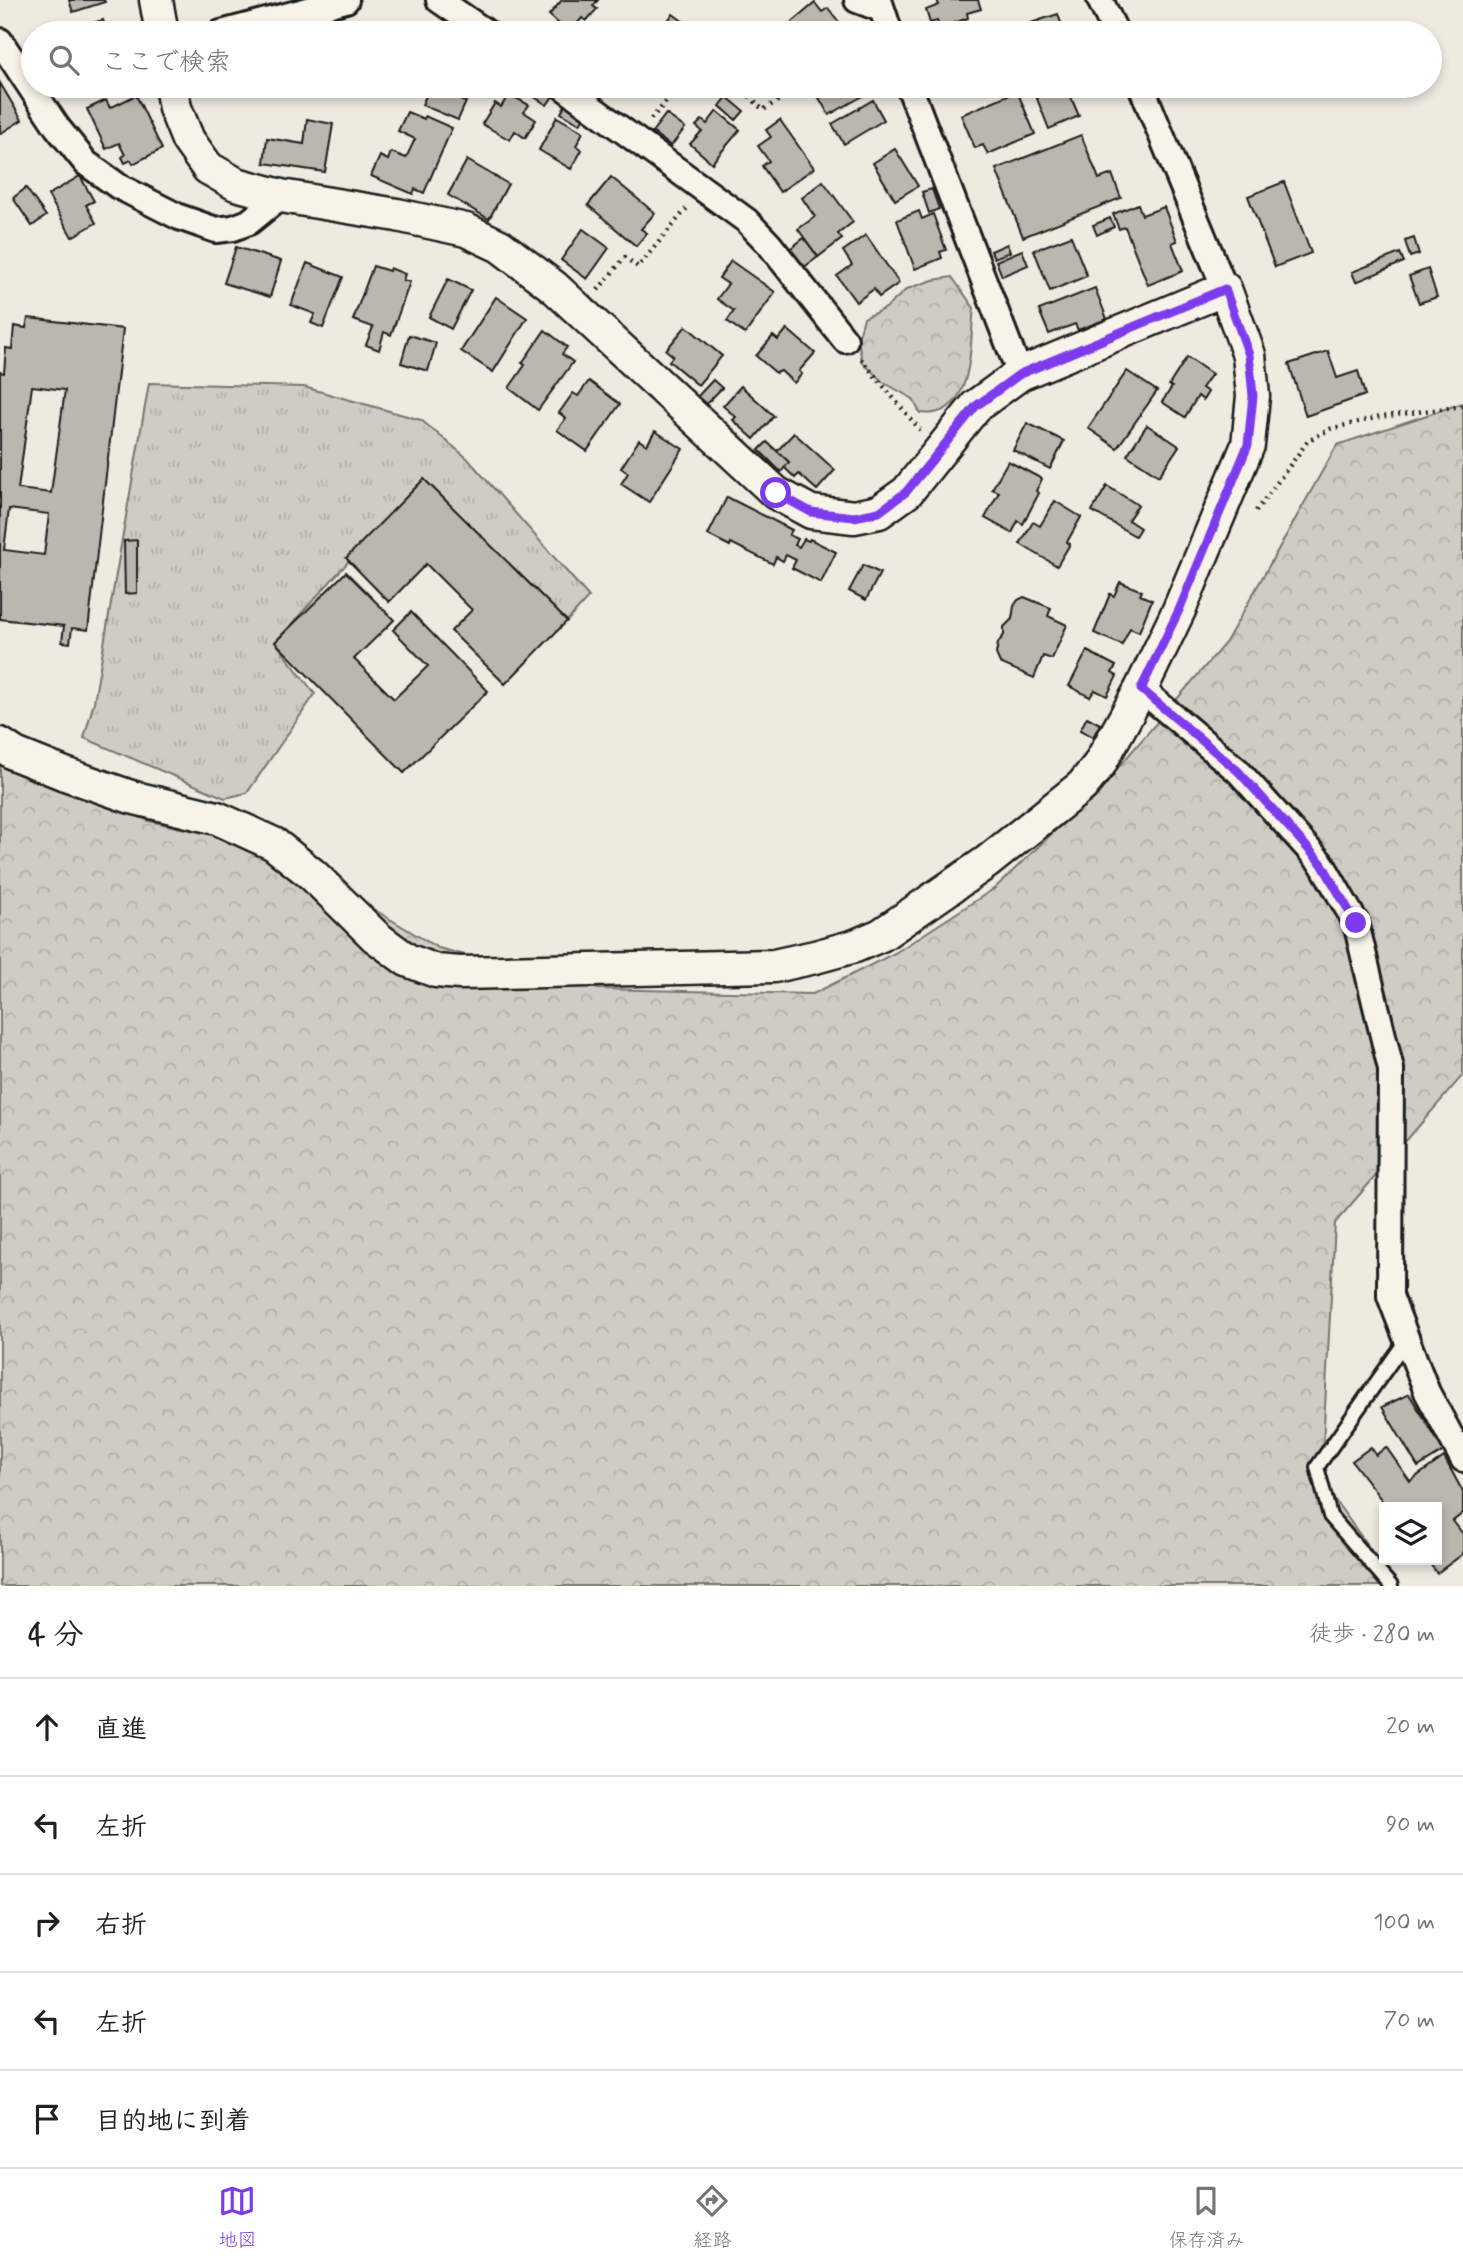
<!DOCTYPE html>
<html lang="ja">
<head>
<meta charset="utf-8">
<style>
	:root { --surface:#fff; --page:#f2f2f2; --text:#202124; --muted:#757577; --line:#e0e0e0; --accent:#7c3aed }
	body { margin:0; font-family:Mynerve,"Klee One",sans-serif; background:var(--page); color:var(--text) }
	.controls { position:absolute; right:21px; bottom:21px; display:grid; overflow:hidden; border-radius:0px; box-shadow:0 4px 10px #0003 }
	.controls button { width:63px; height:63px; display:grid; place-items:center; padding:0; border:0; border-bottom:2px solid var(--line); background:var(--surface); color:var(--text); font:35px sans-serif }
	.stop { position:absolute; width:21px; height:21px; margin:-16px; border:5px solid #7c3aed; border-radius:50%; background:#fff }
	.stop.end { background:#7c3aed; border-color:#fff; box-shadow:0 2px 7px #0008 }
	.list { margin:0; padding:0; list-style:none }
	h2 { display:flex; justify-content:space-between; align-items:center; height:91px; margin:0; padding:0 28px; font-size:30px }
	h2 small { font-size:23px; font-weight:400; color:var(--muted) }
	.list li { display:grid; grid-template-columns:46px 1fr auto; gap:21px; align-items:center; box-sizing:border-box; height:98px; padding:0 28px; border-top:2px solid var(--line) }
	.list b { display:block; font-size:26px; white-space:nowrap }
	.list em { font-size:23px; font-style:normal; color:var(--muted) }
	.icon { flex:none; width:38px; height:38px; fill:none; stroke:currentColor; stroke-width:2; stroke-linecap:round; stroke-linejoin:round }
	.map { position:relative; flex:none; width:1463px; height:1586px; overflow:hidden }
	.search { position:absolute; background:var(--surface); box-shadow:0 4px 10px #0003; left:21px; right:21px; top:21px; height:77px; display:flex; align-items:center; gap:18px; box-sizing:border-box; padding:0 24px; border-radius:38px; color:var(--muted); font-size:26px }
	.sheet { height:581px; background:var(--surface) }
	nav { display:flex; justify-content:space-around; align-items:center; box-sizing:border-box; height:98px; border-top:2px solid var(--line); background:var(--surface); font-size:19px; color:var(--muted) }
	nav a { display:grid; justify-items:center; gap:4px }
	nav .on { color:var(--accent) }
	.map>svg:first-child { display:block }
</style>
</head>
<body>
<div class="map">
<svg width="1463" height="1586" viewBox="0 0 1463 1586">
	<defs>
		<pattern id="grass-tufts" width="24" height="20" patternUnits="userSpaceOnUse" patternTransform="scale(1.75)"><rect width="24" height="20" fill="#cfccc3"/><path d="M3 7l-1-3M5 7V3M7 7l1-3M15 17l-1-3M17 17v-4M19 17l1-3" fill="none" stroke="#b1afa7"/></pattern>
		<pattern id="forest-crowns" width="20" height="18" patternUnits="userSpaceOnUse" patternTransform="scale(1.75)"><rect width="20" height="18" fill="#cfccc3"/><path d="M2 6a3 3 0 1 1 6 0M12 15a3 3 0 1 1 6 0" fill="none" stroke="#b1afa7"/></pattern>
	</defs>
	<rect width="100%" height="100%" fill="#eeeae0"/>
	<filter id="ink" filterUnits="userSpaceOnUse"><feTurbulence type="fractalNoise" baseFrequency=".0143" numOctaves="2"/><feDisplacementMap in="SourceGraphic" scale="14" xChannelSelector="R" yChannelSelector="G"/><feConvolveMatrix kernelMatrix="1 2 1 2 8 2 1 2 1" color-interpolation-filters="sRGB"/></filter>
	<g filter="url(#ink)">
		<path fill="url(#grass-tufts)" stroke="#767470" stroke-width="2" d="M149 383 304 387 421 420 467 458 589 597 567 621 424 479 275 642 315 694 247 793 225 798 84 738 94 702Z"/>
		<g fill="url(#forest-crowns)" stroke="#767470" stroke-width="2">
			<path d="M952 277 974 308C969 344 976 420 920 413L913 399 883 382 862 362 858 339 864 318 886 308 907 289 933 280Z"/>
			<path d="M1463 403V1075L1335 1223 1321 1481 1397 1586H0V757L149 821 250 843 370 907 438 948 598 989 813 994 895 953 995 888 1104 784 1226 642 1337 445Z"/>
		</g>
		<g fill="#bab7af" stroke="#1c1c1c" stroke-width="2" fill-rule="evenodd">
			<path d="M69 0H104L105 2 73 12Z"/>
			<path d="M562 0H598L593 6 597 9 586 21 582 18 569 33 549 15Z"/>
			<path d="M937 0H978L981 9 967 13 968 18 940 28 937 21 930 23 926 10 939 5Z"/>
			<path d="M815 3 822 12 828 8 843 27 836 33H779Z"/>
			<path d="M673 14 699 33H646L652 25 659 31Z"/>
			<path d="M1058 14 1063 29 1057 33H1008L1007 31Z"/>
			<path d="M103 20 107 33H73L72 29Z"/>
			<path d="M0 83 22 120 1 133 0 131Z"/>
			<path d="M430 86H468L462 101 466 102 458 120 422 105Z"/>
			<path d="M478 86H503L496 97Z"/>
			<path d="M533 86H537L553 96 547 105 528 93Z"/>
			<path d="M841 86H866L870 92 829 115 819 98Z"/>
			<path d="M1032 86H1062L1066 96 1070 95 1079 116 1049 129Z"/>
			<path d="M1017 91 1035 134 988 154 983 145 975 148 961 115Z"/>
			<path d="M509 94 529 105 524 112 536 120 525 138 515 131 510 140 482 124 495 103 501 107Z"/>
			<path d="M136 95 162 149 133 164 131 160 125 163 122 157 125 155 119 143 106 149 87 109 106 100 110 108Z"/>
			<path d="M727 97 744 111 736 120 720 106Z"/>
			<path d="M873 100 884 120 844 144 832 124Z"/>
			<path d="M566 104 585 115 580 124 561 113Z"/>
			<path d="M717 111 740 130 712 163 690 144 702 131 696 126 702 120 707 124Z"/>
			<path d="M407 112 424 119 425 116 452 128 424 193 415 189 413 194 371 176 380 156 388 160 391 152 406 158 415 139 398 131Z"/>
			<path d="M666 114 685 128 671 146 652 132Z"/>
			<path d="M557 117 583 132 576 146 582 150 571 169 539 150Z"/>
			<path d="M307 119 333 124 325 172 264 163 267 138 304 144Z"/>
			<path d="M780 120 814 168 780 192 762 166 769 161 758 146 771 137 766 130Z"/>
			<path d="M1081 135 1099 179 1112 174 1121 198 1023 237 996 169Z"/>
			<path d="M895 149 918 186 895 200 873 163Z"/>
			<path d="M467 160 508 184 489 219 448 195Z"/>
			<path d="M80 176 94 201 86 205 96 223 72 237 48 195Z"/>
			<path d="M611 177 655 213 641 229 647 233 636 246 588 205Z"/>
			<path d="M823 181 853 222 838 234 842 239 818 257 798 229 815 217 802 198Z"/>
			<path d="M1284 182 1311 253 1275 267 1248 196Z"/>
			<path d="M26 188 46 216 32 226 13 198Z"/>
			<path d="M932 189 939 209 929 213 922 192Z"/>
			<path d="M1138 204 1142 215 1164 207 1177 241 1172 243 1183 271 1148 285 1125 227 1119 229 1113 214Z"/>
			<path d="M919 211 922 219 933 214 946 250 940 252 942 258 915 269 897 220Z"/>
			<path d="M1110 218 1114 227 1097 235 1093 225Z"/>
			<path d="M583 229 609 248 587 279 561 260Z"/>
			<path d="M866 235 899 283 879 297 874 289 856 302 837 276 852 265 843 251Z"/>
			<path d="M1071 236 1087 276 1050 291 1034 250Z"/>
			<path d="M804 238 818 257 800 270 786 252Z"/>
			<path d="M1414 238 1419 254 1410 257 1405 241Z"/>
			<path d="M1007 244 1010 252 994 258 991 251Z"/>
			<path d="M236 247 281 261 270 297 224 283Z"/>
			<path d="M1022 250 1028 265 1002 276 996 261Z"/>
			<path d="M1400 253 1404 262 1356 282 1352 272Z"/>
			<path d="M731 261 775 292 745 334 727 321 734 311 717 299 728 284 719 278Z"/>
			<path d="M307 263 343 277 323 328 311 323 315 314 291 305Z"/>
			<path d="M373 266 389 271 390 268 405 274 403 280 410 282 391 335 384 332 379 350 366 345 373 327 353 320Z"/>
			<path d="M1428 269 1437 297 1419 303 1409 276Z"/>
			<path d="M448 279 471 290 451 329 429 317Z"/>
			<path d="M1095 288 1107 319 1078 330 1075 324 1049 334 1039 310Z"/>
			<path d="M496 297 527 318 493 372 461 351Z"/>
			<path d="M28 318 123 329 88 630 72 628 70 643 62 642 64 626 0 619V372L4 373 6 348 12 349 14 326 26 328ZM32 386 65 390 51 493 18 489ZM9 509 49 514 44 555 4 550Z"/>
			<path d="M686 326 722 356 698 385 669 361 673 356 666 350Z"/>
			<path d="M787 329 815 353 799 371 802 374 794 383 781 371 776 373 756 356 773 336 778 340Z"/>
			<path d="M545 330 567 347 562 354 573 362 538 410 509 388 525 365 522 363Z"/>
			<path d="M409 335 436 343 428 371 401 363Z"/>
			<path d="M1328 351 1337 378 1358 371 1365 395 1306 416 1289 364Z"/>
			<path d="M1187 357 1212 374 1202 388 1208 392 1203 400 1198 396 1185 417 1162 402 1172 387 1169 385Z"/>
			<path d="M1127 371 1157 391 1117 448 1088 428Z"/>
			<path d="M713 380 722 388 705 405 697 397Z"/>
			<path d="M589 381 620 404 587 451 557 430 566 418 559 413 573 393 578 396Z"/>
			<path d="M741 386 774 416 754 439 733 420 736 417 723 406Z"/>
			<path d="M1027 423 1064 441 1050 469 1013 450Z"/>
			<path d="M1147 425 1179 446 1159 476 1127 455Z"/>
			<path d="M655 431 683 449 649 502 621 484 628 473 621 468 639 440 647 445Z"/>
			<path d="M794 433 835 470 817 490 799 474 795 478 784 467 789 462 777 451Z"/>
			<path d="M767 442 789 462 781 472 759 450Z"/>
			<path d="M1008 461 1042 479 1036 491 1039 493 1023 524 1018 521 1012 533 985 518 999 492 992 489Z"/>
			<path d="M424 479 567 621 505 684 451 631 472 610 426 564 389 602 346 558Z"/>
			<path d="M1107 486 1138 505 1128 520 1140 528 1135 536 1092 511Z"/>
			<path d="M727 497 792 530 789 535 798 539 795 545 799 547 804 539 809 541 810 539 836 552 821 583 792 568 796 560 786 555 783 561 776 557 773 564 731 543 730 546 708 535Z"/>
			<path d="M1055 501 1081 517 1067 542 1070 544 1057 566 1020 544 1033 522 1040 526Z"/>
			<path d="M137 540V593L125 594 124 541Z"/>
			<path d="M863 565 880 573 866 600 849 591Z"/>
			<path d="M346 572 394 620 354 659 394 699 428 666 393 630 411 612 488 691 404 773 275 642Z"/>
			<path d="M1120 582 1142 591 1140 595 1152 600 1139 632 1130 628 1122 645 1094 633 1110 594 1114 596Z"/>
			<path d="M1024 597 1051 608 1048 616 1067 625 1052 659 1043 656 1034 678 1000 663 996 654 998 643 1004 635V627L1012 619 1014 606 1018 600Z"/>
			<path d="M1087 651 1116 666 1112 673 1117 676 1107 696 1095 690 1090 697 1069 686Z"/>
			<path d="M1087 717 1100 724 1093 737 1080 730Z"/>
			<path d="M1409 1394 1444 1451 1418 1467 1382 1407Z"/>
			<path d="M1371 1447 1376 1455 1386 1447 1410 1481 1444 1457 1463 1492V1513L1453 1521 1463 1534V1554L1437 1573 1427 1560H1437V1507H1387L1352 1461Z"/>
		</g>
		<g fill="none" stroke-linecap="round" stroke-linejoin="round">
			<g stroke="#1c1c1c" stroke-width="18">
				<path id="service" d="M1391 1586 1330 1516 1317 1467 1407 1339"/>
			</g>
			<g stroke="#1c1c1c" stroke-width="30">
				<g id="minor">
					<path d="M439 0 487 33"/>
					<path d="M857 0 881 9"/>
					<path d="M879 0 890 33"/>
					<path d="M1100 0 1116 33"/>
					<path d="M221 33 346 0"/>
					<path d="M0 41 57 127 86 163 118 186 179 217 216 230 233 228 249 222 281 196"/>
					<path d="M562 86 747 221 769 244 845 340"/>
					<path d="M909 86 1020 374"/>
					<path d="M1141 86 1225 289"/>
					<path d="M1141 689 1238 771 1322 864 1356 923 1391 1069 1390 1296 1427 1392 1463 1459"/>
				</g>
			</g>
			<g stroke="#1c1c1c" stroke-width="37">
				<g id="tertiary">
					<path d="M156 0 162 33"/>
					<path d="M0 744 15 754 65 774 131 797 217 818 274 844 313 875 376 937 407 960 436 971 460 973 774 966 815 957 855 946 881 935 987 862 1082 786 1099 765 1141 689 1179 610 1248 445 1253 396 1249 355 1225 289 1020 374 976 406 907 492 879 512 854 517 811 512 776 493 554 287 500 246 466 230 397 215 281 196 236 184 208 168 188 140 175 108 171 86"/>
				</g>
			</g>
			<g stroke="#1c1c1c" stroke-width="4.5" stroke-dasharray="2 5" stroke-linecap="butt">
				<path d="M740 86 763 110 802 86"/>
				<path d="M651 119 680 86"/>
				<path d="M598 290 625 257 638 267 687 208"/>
				<path d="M861 359 920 430"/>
				<path d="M1256 511 1308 441 1330 429 1379 417 1463 406"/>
			</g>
			<use href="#service" stroke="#f7f3e8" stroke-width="12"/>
			<use href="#minor" stroke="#f7f3e8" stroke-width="24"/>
			<use href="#tertiary" stroke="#f7f3e8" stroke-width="32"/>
		</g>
	</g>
	<g fill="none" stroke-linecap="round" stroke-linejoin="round" filter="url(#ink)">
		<path stroke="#7c3aed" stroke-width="9" d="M776 493 811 512 854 517 879 512 906 492 976 406 1020 374 1225 289 1249 355 1253 396 1248 445 1179 610 1141 689 1238 771 1322 864 1356 923"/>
	</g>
</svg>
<div class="controls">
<button><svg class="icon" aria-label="layers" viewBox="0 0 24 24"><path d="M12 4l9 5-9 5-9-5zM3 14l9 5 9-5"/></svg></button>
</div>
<div class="stop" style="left:776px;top:493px"></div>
<div class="stop end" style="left:1356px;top:923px"></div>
<div class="search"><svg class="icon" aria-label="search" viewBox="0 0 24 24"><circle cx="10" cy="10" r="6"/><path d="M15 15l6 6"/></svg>ここで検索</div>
</div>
<section class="sheet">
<h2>4 分<small>徒歩 · 280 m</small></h2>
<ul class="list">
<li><svg class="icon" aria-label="ahead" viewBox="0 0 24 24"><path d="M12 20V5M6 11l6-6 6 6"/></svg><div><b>直進</b></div><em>20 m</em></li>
<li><svg class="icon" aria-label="left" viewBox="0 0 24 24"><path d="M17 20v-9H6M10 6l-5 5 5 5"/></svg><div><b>左折</b></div><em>90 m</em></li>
<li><svg class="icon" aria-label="right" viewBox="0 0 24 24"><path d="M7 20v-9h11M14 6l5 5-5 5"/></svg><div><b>右折</b></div><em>100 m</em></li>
<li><svg class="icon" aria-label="left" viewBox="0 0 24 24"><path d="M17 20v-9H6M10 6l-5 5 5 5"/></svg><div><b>左折</b></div><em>70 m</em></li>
<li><svg class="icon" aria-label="arrive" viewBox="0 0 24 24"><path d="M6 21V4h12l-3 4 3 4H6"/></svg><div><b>目的地に到着</b></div></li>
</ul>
</section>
<nav>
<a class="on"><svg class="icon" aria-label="map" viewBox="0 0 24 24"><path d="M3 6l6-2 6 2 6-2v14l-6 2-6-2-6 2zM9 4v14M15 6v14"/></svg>地図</a>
<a><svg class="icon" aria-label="directions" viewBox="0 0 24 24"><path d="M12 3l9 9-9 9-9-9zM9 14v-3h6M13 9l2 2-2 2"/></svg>経路</a>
<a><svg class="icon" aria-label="saved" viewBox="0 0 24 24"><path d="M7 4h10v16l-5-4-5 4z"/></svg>保存済み</a>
</nav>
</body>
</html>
